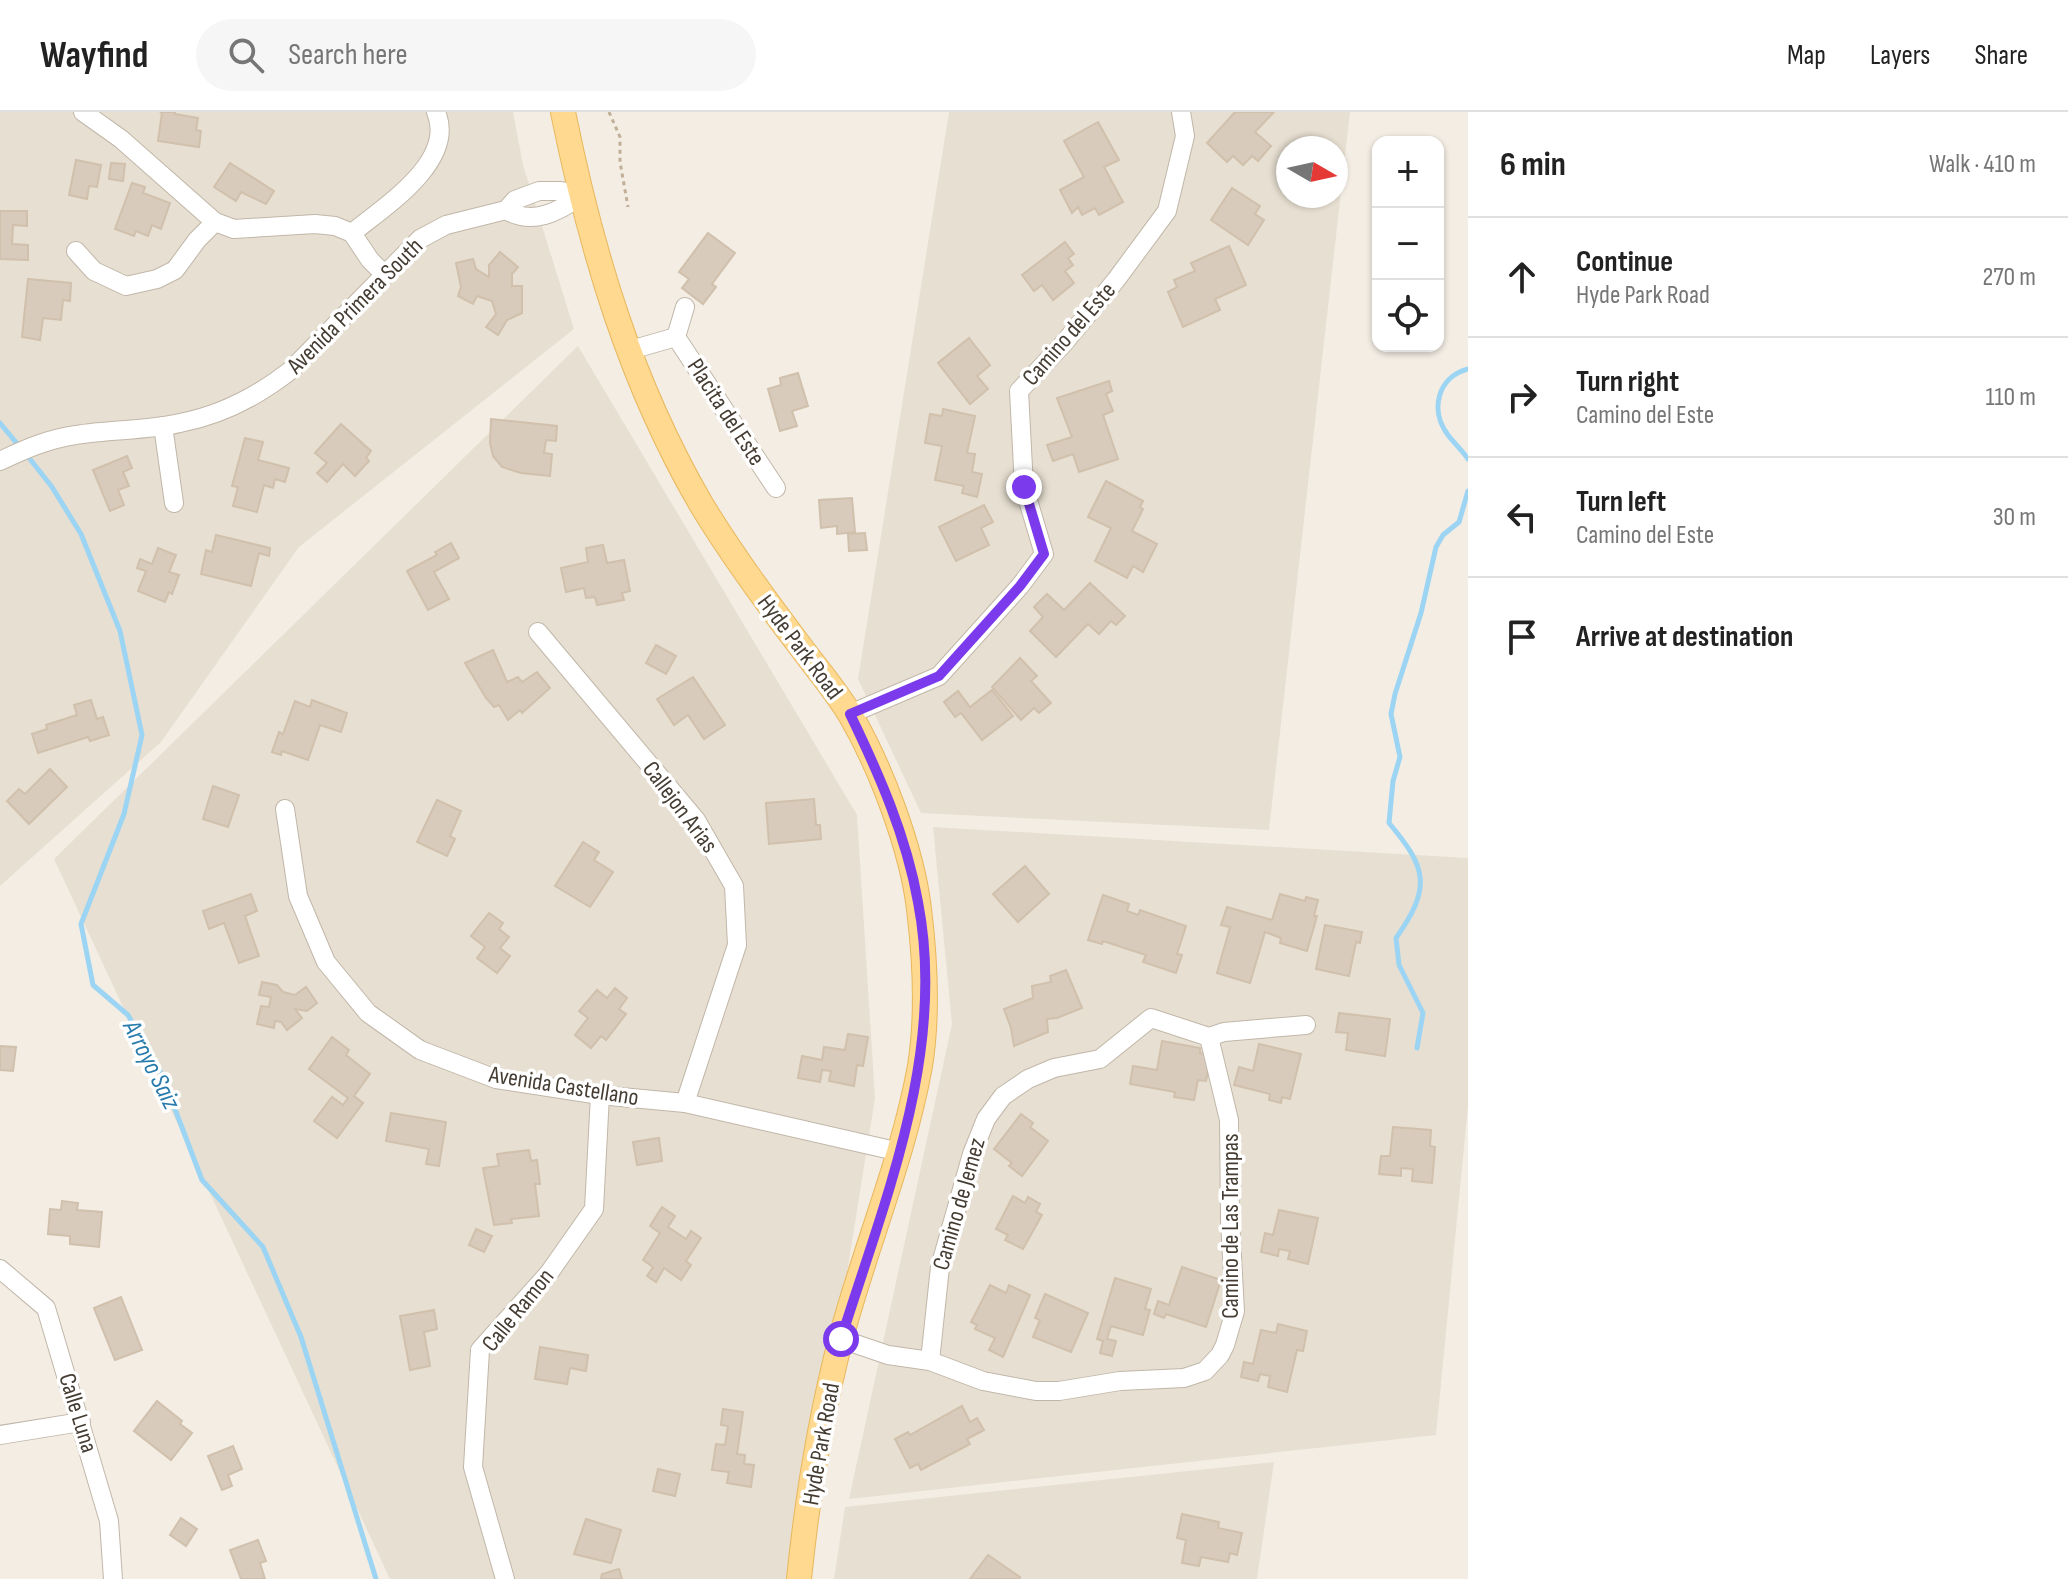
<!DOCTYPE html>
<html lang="en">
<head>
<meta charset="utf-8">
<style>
	:root { --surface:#fff; --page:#f6f6f6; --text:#222; --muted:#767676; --line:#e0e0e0 }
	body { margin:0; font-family:"Sofia Sans Condensed",sans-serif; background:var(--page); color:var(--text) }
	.controls { position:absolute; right:24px; top:24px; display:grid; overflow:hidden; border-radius:16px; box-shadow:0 2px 6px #0004 }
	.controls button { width:72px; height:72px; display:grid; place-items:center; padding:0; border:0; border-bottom:2px solid var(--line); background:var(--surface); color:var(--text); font:40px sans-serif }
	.compass { position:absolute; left:1276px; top:24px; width:72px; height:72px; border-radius:50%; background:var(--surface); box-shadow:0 2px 6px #0004; rotate:99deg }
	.stop { position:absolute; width:24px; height:24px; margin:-18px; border:6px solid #7c3aed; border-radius:50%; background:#fff }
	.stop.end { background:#7c3aed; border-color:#fff; box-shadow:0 2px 8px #0008 }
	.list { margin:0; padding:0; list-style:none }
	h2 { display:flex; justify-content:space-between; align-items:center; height:104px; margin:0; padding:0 32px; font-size:34px }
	h2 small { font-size:26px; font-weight:400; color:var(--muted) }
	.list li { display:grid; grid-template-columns:52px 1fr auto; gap:24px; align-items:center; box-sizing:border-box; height:120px; padding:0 32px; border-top:2px solid var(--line) }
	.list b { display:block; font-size:30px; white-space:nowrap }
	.list p { margin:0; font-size:26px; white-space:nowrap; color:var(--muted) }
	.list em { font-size:26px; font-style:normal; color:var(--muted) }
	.icon { flex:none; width:44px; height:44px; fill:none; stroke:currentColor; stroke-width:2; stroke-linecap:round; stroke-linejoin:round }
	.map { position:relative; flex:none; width:1468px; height:1467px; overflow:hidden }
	header { display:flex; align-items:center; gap:48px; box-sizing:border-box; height:112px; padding:0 40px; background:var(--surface); border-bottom:2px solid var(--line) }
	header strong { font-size:38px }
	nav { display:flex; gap:44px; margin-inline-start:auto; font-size:28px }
	.search { width:560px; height:72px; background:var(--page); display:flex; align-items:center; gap:20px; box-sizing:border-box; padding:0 28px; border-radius:44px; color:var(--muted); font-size:30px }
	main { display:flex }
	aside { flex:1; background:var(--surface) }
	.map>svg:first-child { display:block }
</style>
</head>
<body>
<header>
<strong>Wayfind</strong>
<div class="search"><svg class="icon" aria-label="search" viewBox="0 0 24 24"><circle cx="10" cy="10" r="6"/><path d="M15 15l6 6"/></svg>Search here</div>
<nav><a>Map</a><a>Layers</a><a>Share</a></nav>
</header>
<main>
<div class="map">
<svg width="1468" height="1467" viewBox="0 0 1468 1467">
	<rect width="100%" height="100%" fill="#f3ede4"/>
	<g fill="#e7dfd1" fill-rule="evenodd">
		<path d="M0 0H513L523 53 574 217 299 435 161 630 0 774Z"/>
		<path d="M949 0H1350L1269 718 921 701 858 567ZM1288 36H1336V84H1288Z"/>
		<path d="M578 234 857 703 875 986 798 1467H390L54 747Z"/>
		<path d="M933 715 1468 746V994L1436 1323 849 1387 952 912Z"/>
		<path d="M1274 1350 1257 1467H834L845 1395Z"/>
	</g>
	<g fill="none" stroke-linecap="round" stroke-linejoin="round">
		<g stroke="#9cd4f3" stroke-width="5">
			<path d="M1468 257C1438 265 1429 298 1448 323 1454 331 1462 338 1468 347"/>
			<path d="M0 311 19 334"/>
			<path d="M26 342 52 375 81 422 120 519 142 623 124 702 81 812 93 873 128 903 162 963 202 1068 263 1135 301 1225 376 1467"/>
			<path d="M1417 936 1423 901 1399 853 1396 826C1431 776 1428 757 1389 711L1393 669 1400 645 1391 602 1395 582 1421 501 1436 435 1443 423 1459 410 1468 379"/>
		</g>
	</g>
	<g fill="#d8cbbc" stroke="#d0c0ac" stroke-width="2">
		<path d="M160 0H175V2L198 6 196 18 201 19 199 35 158 29 162 1Z"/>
		<path d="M1235 0H1274L1255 20 1271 34 1258 49 1252 44 1243 53 1233 44 1227 50 1207 31Z"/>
		<path d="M1098 10 1119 48 1104 55 1123 90 1099 103 1095 96 1082 103 1078 95 1072 101 1060 78 1084 65 1064 29Z"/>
		<path d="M76 48 101 53 97 75 89 74 87 87 69 83Z"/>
		<path d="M111 51 125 52 123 69 109 67Z"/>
		<path d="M230 51 274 79 266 92 241 80 236 89 214 75Z"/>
		<path d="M132 71 145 75 143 81 170 91 161 117 152 113 148 124 136 119 134 124 115 117Z"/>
		<path d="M1232 76 1260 94 1255 102 1264 108 1248 133 1211 108Z"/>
		<path d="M0 99H27V114L13 113 12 132 28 133V148L0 147Z"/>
		<path d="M708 121 735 141 712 172 716 175 703 192 682 176 689 167 679 160Z"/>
		<path d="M1065 130 1074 142 1068 146 1073 153 1065 159 1074 171 1053 188 1042 173 1034 179 1022 163Z"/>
		<path d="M1229 134 1246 173 1215 187 1220 198 1183 215 1168 180 1177 175 1174 168 1195 159 1191 151Z"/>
		<path d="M500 140 518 155 512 162V174H522V201L507 208 498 223 486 215 496 202 492 189 477 184 473 192 458 184 461 175 456 151 473 147 476 157 489 165V153Z"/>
		<path d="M28 167 71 171 70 189 63 188 61 208 43 206 40 228 22 225Z"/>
		<path d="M969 226 990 253 977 264 988 277 970 292 938 251Z"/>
		<path d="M798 261 808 294 792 299 797 314 780 319 768 277 781 273 780 266Z"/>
		<path d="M1109 269 1112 279 1106 282 1113 299 1103 303 1118 347 1079 360 1073 342 1053 349 1047 333 1072 325 1057 286Z"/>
		<path d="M943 297 975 304 967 341 975 342 972 360 982 362 977 385 962 381 964 374 935 368 942 334 925 331 930 302 942 304Z"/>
		<path d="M491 307 557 314 556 329 546 328 544 341 552 342 550 364 521 361 502 355 493 344 490 331Z"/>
		<path d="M341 312 371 339 366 346 369 349 355 364 343 352 327 370 317 361 327 351 315 341Z"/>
		<path d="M245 326 263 330 258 348 289 356 285 370 275 367 273 376 264 373 257 400 233 394 238 375 232 374Z"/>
		<path d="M127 344 132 356 123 360 129 374 118 378 124 393 110 399 93 358Z"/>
		<path d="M1106 369 1143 389 1140 395 1143 397 1132 419 1157 432 1143 460 1133 454 1127 466 1095 449 1111 416 1088 405Z"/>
		<path d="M852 386 855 420 837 422V414L821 416 819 388Z"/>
		<path d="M984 393 993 410 981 416 989 433 956 449 939 415Z"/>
		<path d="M865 421 867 438 849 439 848 422Z"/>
		<path d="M216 423 270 436 269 444 259 441 251 474 201 462 206 438 212 440Z"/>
		<path d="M451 431 459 446 434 460 449 487 428 498 407 459 437 443 435 440Z"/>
		<path d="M603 433 607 451 624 448 630 479 622 481 624 488 597 493 595 485 586 486 584 476 566 480 561 456 588 450 586 436Z"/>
		<path d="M158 436 176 443 169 460 179 463 172 482 169 480 165 490 138 479 146 459 137 456 140 447 152 452Z"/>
		<path d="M1090 471 1125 504 1116 513 1111 509 1099 522 1088 512 1056 545 1030 519 1043 505 1034 495 1047 482 1064 498Z"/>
		<path d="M656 533 676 544 666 562 646 551Z"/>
		<path d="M493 538 507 570 518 565 522 570 537 560 550 576 522 601 520 598 508 608 499 593 494 595 486 586 465 551Z"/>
		<path d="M1020 546 1037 564 1031 569 1051 591 1039 601 1034 596 1021 608 992 575Z"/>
		<path d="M693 565 725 613 704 627 688 603 674 613 657 587Z"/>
		<path d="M992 578 1013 604 982 628 961 601 955 605 944 590 958 579 970 595Z"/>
		<path d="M91 588 97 607 103 605 109 623 90 629 88 625 38 641 32 622 47 617 46 613 77 603 74 593Z"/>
		<path d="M312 588 347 601 341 620 320 613 308 648 282 639 281 643 272 640 279 620 283 622 295 589 310 595Z"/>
		<path d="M50 657 67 675 29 712 7 689 19 677 25 682Z"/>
		<path d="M213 674 239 683 228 715 203 707Z"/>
		<path d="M814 687 816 713H820L821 727 769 732 766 691Z"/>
		<path d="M437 688 461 699 450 724 455 727 447 744 417 730Z"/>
		<path d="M583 730 599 740 594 748 613 760 590 795 555 774Z"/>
		<path d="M1025 754 1049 782 1018 810 993 782Z"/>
		<path d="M251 782 257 799 245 804 259 844 239 851 224 811 209 817 203 799Z"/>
		<path d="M1280 782 1305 789 1306 785 1318 788 1314 804H1317L1307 839 1280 831 1281 826 1265 820 1250 871 1217 861 1230 815 1221 813 1227 795 1272 808Z"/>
		<path d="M1103 783 1129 792 1127 799 1138 803 1140 798 1186 814 1177 842 1182 843 1176 861 1143 850 1146 843 1103 829 1102 832 1088 828Z"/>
		<path d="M489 801 503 811 499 817 509 825 500 836 510 844 497 861 477 846 485 835 471 824Z"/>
		<path d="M1325 813 1362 820 1360 831 1356 830 1349 864 1316 857Z"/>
		<path d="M1066 858 1082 896 1057 906 1047 907 1048 920 1014 934 1011 916 1004 897 1033 886 1032 874 1051 870 1050 864Z"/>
		<path d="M262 870 277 873 283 880 295 883 306 875 317 891 307 899 295 897 302 906 287 918 281 910 275 909 274 916 257 912 261 894 269 895 271 885 259 883Z"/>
		<path d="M615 876 627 886 619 897 626 902 606 928 601 924 591 936 575 923 588 906 579 899 597 878 607 886Z"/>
		<path d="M1339 901 1390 907 1385 944 1346 938 1348 921 1336 920Z"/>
		<path d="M848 922 868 925 863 954 857 953 854 974 829 969 831 959 822 958 820 970 798 966 802 944 822 948 824 935 845 938Z"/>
		<path d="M332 925 349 938 346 943 370 962 354 984 363 991 337 1026 314 1009 332 985 343 993 348 986 309 957Z"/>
		<path d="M1162 929 1200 936V941L1211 943 1206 969 1198 968 1194 988 1174 985 1175 980 1130 972 1133 954 1157 958Z"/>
		<path d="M1259 932 1301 942 1290 987 1282 985 1281 991 1269 988 1270 982 1234 973 1239 955 1253 959Z"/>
		<path d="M0 934 16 935 13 959 0 958Z"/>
		<path d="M391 1001 446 1010 439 1054 426 1052 429 1037 386 1029Z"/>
		<path d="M1021 1002 1033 1011 1030 1015 1048 1029 1022 1064 1009 1054 1012 1051 994 1037Z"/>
		<path d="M1393 1015 1431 1018 1430 1034 1435 1035 1432 1071 1412 1069 1413 1057 1401 1056V1064L1379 1062 1381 1044H1390Z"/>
		<path d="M659 1026 662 1049 637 1053 633 1030Z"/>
		<path d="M529 1038 531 1049 537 1048 540 1072H535L539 1104 511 1107 512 1111 494 1113 483 1056 499 1054 497 1042Z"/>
		<path d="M1013 1084 1025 1091 1028 1085 1040 1092 1036 1100 1042 1103 1023 1137 1005 1128 1008 1123 996 1117Z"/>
		<path d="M62 1089 78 1091 77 1098 102 1100 99 1135 70 1132V1124L48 1122 50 1097 61 1098Z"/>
		<path d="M662 1095 675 1104 668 1115 686 1127 691 1119 701 1126 686 1149 691 1153 681 1168 664 1156 656 1170 647 1164 653 1155 643 1148 660 1121 650 1114Z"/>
		<path d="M1279 1098 1318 1106 1308 1152 1288 1147 1290 1139 1279 1137 1278 1144 1261 1140 1265 1121 1273 1123Z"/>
		<path d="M476 1117 492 1124 484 1140 469 1133Z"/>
		<path d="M1182 1155 1221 1168 1206 1215 1166 1202 1164 1206 1154 1202 1158 1189 1169 1193Z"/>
		<path d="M1115 1166 1151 1177 1145 1197 1150 1198 1143 1223 1111 1214 1107 1227 1116 1229 1112 1244 1100 1241 1103 1229 1097 1227Z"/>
		<path d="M990 1173 1006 1181 1009 1173 1030 1183 1003 1245 989 1238 995 1226 975 1217 977 1213 971 1210Z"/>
		<path d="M1045 1182 1088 1201 1071 1240 1033 1225 1040 1208 1035 1206Z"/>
		<path d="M121 1185 142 1238 115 1248 94 1196Z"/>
		<path d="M434 1198 437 1217 424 1220 430 1254 410 1258 400 1204Z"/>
		<path d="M1278 1212 1307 1219 1303 1239 1297 1238 1287 1280 1268 1275 1270 1264 1260 1262 1258 1269 1241 1265 1244 1250 1253 1252 1261 1218 1276 1221Z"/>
		<path d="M540 1235 588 1243 586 1259 570 1256 567 1272 535 1267Z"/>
		<path d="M157 1289 182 1309 180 1312 192 1321 171 1348 134 1319Z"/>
		<path d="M962 1294 970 1310 977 1306 984 1318 967 1327 970 1332 921 1358 918 1352 910 1356 895 1327 908 1320 910 1323Z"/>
		<path d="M723 1297 743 1300 737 1342 745 1343 744 1352 754 1353 751 1375 727 1371 729 1360 712 1358 716 1332 725 1333 728 1314 721 1313Z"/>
		<path d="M233 1334 242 1357 228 1363 232 1374 222 1378 208 1344Z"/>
		<path d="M658 1357 680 1362 675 1384 653 1379Z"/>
		<path d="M1182 1402 1219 1410 1218 1416 1242 1421 1237 1443 1230 1441 1228 1450 1201 1445 1199 1454 1182 1451 1186 1428 1177 1426Z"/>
		<path d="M181 1406 197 1417 186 1434 170 1423Z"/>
		<path d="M586 1407 621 1418 611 1451 574 1442Z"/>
		<path d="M258 1428 266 1449 260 1451 265 1467H241L230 1438Z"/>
		<path d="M988 1443 1020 1465 1019 1467H970Z"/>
		<path d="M619 1457 622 1467H601L602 1462Z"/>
	</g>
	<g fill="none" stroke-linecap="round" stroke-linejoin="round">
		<g stroke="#c1b7a9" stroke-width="20">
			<g id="minor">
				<path d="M83 0 121 27 215 110 234 117 315 112 335 114 352 121 370 148 384 162"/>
				<path d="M506 98C532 114 558 100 581 84"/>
				<path d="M352 121C384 95 457 49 436 0"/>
				<path d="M76 139 94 159 126 174 157 167 175 158 197 128 215 110"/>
				<path d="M685 195 676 225 776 376"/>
				<path d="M627 239 676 225"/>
				<path d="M163 314 174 391"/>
				<path d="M0 349C25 337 48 327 76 323 110 317 146 319 180 311 221 303 258 284 291 258L420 127 446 113 506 98 515 88 539 79H561L581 84"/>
				<path d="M538 520 696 708 734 774 737 833 685 991"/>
				<path d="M850 602 939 564 1020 474 1044 442 1024 375 1019 279 1064 231 1116 168 1167 99 1185 24 1181 0"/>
				<path d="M285 697 298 784 326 850 368 901 420 938 496 967 600 983 685 991 900 1040"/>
				<path d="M0 1157 46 1196 109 1409 113 1467"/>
				<path d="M841 1227 888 1243 930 1249 983 1269 1036 1279H1059L1120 1269 1184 1266 1205 1259 1220 1243 1225 1233 1235 1199 1230 1108 1229 1008 1209 925"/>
				<path d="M930 1249 940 1155 972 1042 986 1007 1003 984 1028 967 1054 956 1100 947 1151 906 1209 925 1224 920 1306 913"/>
				<path d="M0 1323 81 1310"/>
				<path d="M505 1467 473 1355 480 1238 549 1161 594 1097 600 983"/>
			</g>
		</g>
		<g stroke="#e8b75c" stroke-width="26">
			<path id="major" d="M563 0C591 138 630 270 701 392 731 442 765 488 800 534 817 557 837 580 851 604 881 656 912 737 919 797 925 846 928 904 920 954 903 1048 865 1135 841 1226 821 1303 807 1388 799 1467"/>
		</g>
		<path stroke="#c1b097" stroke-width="3" stroke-dasharray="4 4" stroke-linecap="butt" d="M609 0 620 25V50L628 95"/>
		<use href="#minor" stroke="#fff" stroke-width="18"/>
		<use href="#major" stroke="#ffd990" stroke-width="24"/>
	</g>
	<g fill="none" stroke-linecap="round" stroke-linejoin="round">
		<path stroke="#7c3aed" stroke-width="10" d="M841 1227C885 1087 947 939 918 790 906 723 879 662 850 602L939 564 1020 474 1044 442 1024 375"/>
	</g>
	<g text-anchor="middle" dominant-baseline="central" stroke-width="7" stroke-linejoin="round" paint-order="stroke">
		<g font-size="24" fill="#453d33" stroke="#fff">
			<text transform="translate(355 194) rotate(-45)">Avenida Primera South</text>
			<text transform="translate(1069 222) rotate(-49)">Camino del Este</text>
			<text transform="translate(726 300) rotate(57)">Placita del Este</text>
			<text transform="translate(800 535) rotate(53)">Hyde Park Road</text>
			<text transform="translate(680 695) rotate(53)">Callejon Arias</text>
			<text transform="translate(564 974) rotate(9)">Avenida Castellano</text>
			<text transform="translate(959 1092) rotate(-74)">Camino de Jemez</text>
			<text transform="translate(1230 1114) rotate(-90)">Camino de Las Trampas</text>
			<text transform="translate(518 1198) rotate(-51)">Calle Ramon</text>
			<text transform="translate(78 1301) rotate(73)">Calle Luna</text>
			<text transform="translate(821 1332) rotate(-80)">Hyde Park Road</text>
		</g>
		<g font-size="26" font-style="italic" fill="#287bad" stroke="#fff">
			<text transform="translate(151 953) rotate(63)">Arroyo Saiz</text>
		</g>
	</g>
</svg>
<div class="controls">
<button>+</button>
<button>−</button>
<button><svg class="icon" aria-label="locate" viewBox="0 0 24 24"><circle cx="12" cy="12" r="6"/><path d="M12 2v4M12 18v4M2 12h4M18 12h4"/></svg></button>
</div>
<svg class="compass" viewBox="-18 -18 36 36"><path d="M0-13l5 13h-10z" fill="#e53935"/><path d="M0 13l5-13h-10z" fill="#767676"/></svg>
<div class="stop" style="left:841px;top:1227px"></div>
<div class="stop end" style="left:1024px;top:375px"></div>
</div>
<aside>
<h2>6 min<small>Walk · 410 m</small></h2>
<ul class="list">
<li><svg class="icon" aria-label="ahead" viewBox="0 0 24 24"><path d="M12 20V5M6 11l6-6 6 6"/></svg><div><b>Continue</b><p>Hyde Park Road</p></div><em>270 m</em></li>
<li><svg class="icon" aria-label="right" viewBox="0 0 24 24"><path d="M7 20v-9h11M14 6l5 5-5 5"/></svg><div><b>Turn right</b><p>Camino del Este</p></div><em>110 m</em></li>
<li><svg class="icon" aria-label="left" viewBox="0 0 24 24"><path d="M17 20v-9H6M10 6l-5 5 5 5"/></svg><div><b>Turn left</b><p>Camino del Este</p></div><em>30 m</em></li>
<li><svg class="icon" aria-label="arrive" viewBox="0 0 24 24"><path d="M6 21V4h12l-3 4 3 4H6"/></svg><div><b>Arrive at destination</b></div></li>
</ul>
</aside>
</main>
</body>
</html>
